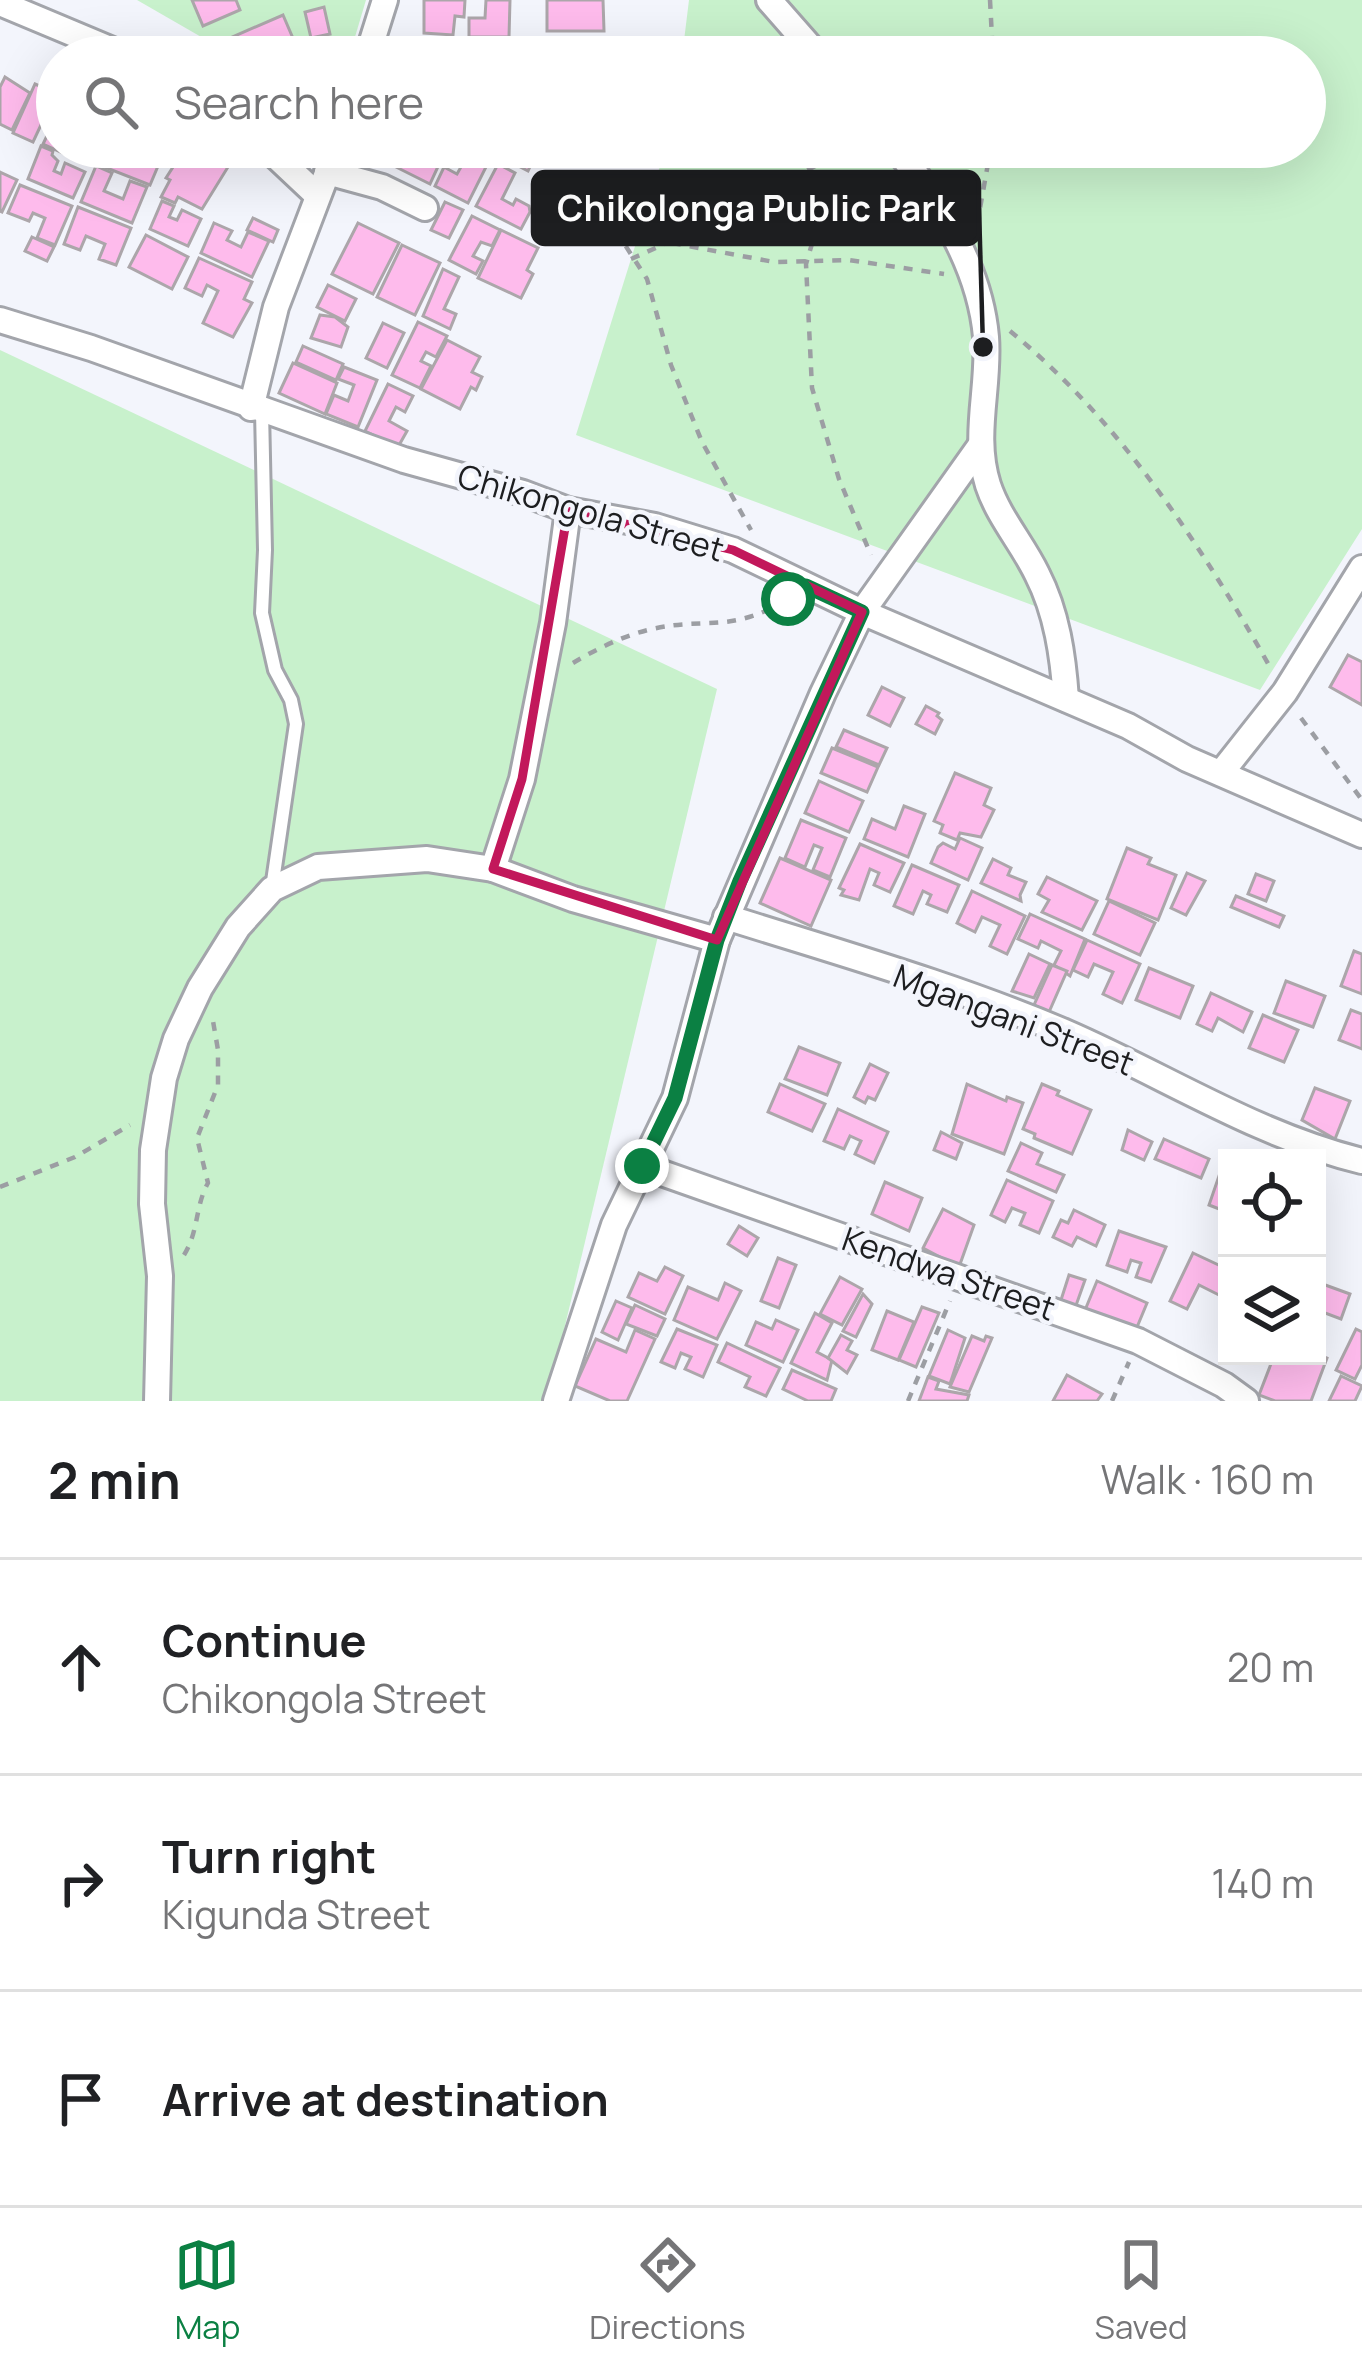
<!DOCTYPE html>
<html lang="en">
<head>
<meta charset="utf-8">
<style>
	:root { --surface:#fff; --page:#f2f2f2; --text:#202124; --muted:#757577; --line:#e0e0e0; --accent:#0b8043 }
	body { margin:0; font-family:Manrope,sans-serif; background:var(--page); color:var(--text) }
	.controls { position:absolute; right:36px; bottom:36px; display:grid; overflow:hidden; border-radius:0px; box-shadow:0 12px 48px #0002 }
	.controls button { width:108px; height:108px; display:grid; place-items:center; padding:0; border:0; border-bottom:3px solid var(--line); background:var(--surface); color:var(--text); font:60px sans-serif }
	.stop { position:absolute; width:36px; height:36px; margin:-27px; border:9px solid #0b8043; border-radius:50%; background:#fff }
	.stop.end { background:#0b8043; border-color:#fff; box-shadow:0 3px 12px #0008 }
	.list { margin:0; padding:0; list-style:none }
	h2 { display:flex; justify-content:space-between; align-items:center; height:156px; margin:0; padding:0 48px; font-size:51px }
	h2 small { font-size:39px; font-weight:400; color:var(--muted) }
	.list li { display:grid; grid-template-columns:78px 1fr auto; gap:36px; align-items:center; box-sizing:border-box; height:216px; padding:0 48px; border-top:3px solid var(--line) }
	.list b { display:block; font-size:45px; white-space:nowrap }
	.list p { margin:0; font-size:39px; white-space:nowrap; color:var(--muted) }
	.list em { font-size:39px; font-style:normal; color:var(--muted) }
	.icon { flex:none; width:66px; height:66px; fill:none; stroke:currentColor; stroke-width:2; stroke-linecap:round; stroke-linejoin:round }
	.map { position:relative; flex:none; width:1362px; height:1401px; overflow:hidden }
	.search { position:absolute; background:var(--surface); box-shadow:0 12px 48px #0002; left:36px; right:36px; top:36px; height:132px; display:flex; align-items:center; gap:30px; box-sizing:border-box; padding:0 42px; border-radius:66px; color:var(--muted); font-size:45px }
	.sheet { height:804px; background:var(--surface) }
	nav { display:flex; justify-content:space-around; align-items:center; box-sizing:border-box; height:168px; border-top:3px solid var(--line); background:var(--surface); font-size:33px; color:var(--muted) }
	nav a { display:grid; justify-items:center; gap:6px }
	nav .on { color:var(--accent) }
	.map>svg:first-child { display:block }
</style>
</head>
<body>
<div class="map">
<svg width="1362" height="1401" viewBox="0 0 1362 1401">
	<rect width="100%" height="100%" fill="#f3f5fc"/>
	<g fill="#c8f1cc">
		<path d="M137 0H366L349 57H236Z"/>
		<path d="M689 0H1362V529L1260 690 576 435 666 147H1305V57H682Z"/>
		<path d="M0 350 717 689 547 1401H0Z"/>
	</g>
	<g fill="#febbec" stroke="#aca6aa" stroke-width="3">
		<path d="M192 0H236L240 10 203 26Z"/>
		<path d="M424 0H465L464 17 455 16 453 35 424 33Z"/>
		<path d="M486 0H510L509 37H469V18H485Z"/>
		<path d="M547 0H603L604 31H547Z"/>
		<path d="M324 7 330 34 311 38 305 12Z"/>
		<path d="M283 15 301 57H229L223 41Z"/>
		<path d="M451 40 482 43V57H447Z"/>
		<rect x="516" y="41" width="25" height="16"/>
		<path d="M5 77 30 93 12 130 0 124V87Z"/>
		<path d="M35 84 56 93 33 142 13 133Z"/>
		<path d="M57 115V147H95L87 164 43 144Z"/>
		<path d="M41 146 53 151 52 155 58 161 54 171 61 174 65 163 85 172 73 198 28 179Z"/>
		<path d="M106 147H166L150 185 99 165Z"/>
		<path d="M186 147 228 167 202 209 178 197 175 203 161 197 170 180 166 178Z"/>
		<path d="M400 147H447L430 184 390 164Z"/>
		<path d="M454 147H471L491 157 468 203 435 186 444 167 457 174 461 167 447 160Z"/>
		<path d="M502 147H528L537 152 528 171 497 155Z"/>
		<path d="M498 164 515 173 502 199 513 205 516 199 529 206 530 212 521 229 476 206Z"/>
		<path d="M96 166 112 173 104 191 123 199 130 181 147 187 132 223 81 202Z"/>
		<path d="M0 172 17 180 2 212 0 211Z"/>
		<path d="M20 185 72 206 55 245 37 238 45 218 33 213 29 221 8 213Z"/>
		<path d="M162 201 174 206 169 217 177 220 182 210 201 219 188 246 150 229Z"/>
		<path d="M445 202 463 210 449 238 431 230Z"/>
		<path d="M78 207 131 228 116 265 99 259 105 244 86 236 80 250 64 244Z"/>
		<path d="M472 216 500 230 492 246 481 242 473 256 483 261 476 274 449 260Z"/>
		<path d="M253 218 278 230 273 242 247 230Z"/>
		<path d="M214 223 232 231 227 240 241 247 248 232 269 241 252 277 201 253Z"/>
		<path d="M358 223 399 243 373 294 332 274Z"/>
		<path d="M501 230 538 248 527 270 533 274 521 298 478 278Z"/>
		<path d="M146 235 188 257 172 289 129 267Z"/>
		<path d="M32 237 54 247 47 261 25 251Z"/>
		<path d="M402 245 440 263 415 315 377 297Z"/>
		<path d="M199 258 252 282 244 299 252 303 233 337 203 323 218 291 207 285 202 296 185 288Z"/>
		<path d="M443 269 459 277 444 309 456 314 450 329 423 316Z"/>
		<path d="M328 285 356 299 345 321 317 307Z"/>
		<path d="M320 315 335 317 348 327 341 347 311 338Z"/>
		<path d="M418 322 447 336 436 357 426 352 421 361 431 366 420 388 392 375Z"/>
		<path d="M383 323 404 333 387 368 366 358Z"/>
		<path d="M447 340 480 357 472 372 482 377 476 390 471 387 460 409 421 389Z"/>
		<path d="M303 346 343 364 336 380 296 362Z"/>
		<path d="M293 363 337 383 325 414 279 393Z"/>
		<path d="M344 367 377 380 358 427 326 414 334 395 348 401 354 385 338 379Z"/>
		<path d="M388 384 413 396 405 412 396 407 389 421 407 431 398 447 365 431Z"/>
		<path d="M1348 655 1362 662V705L1330 687Z"/>
		<path d="M882 687 904 698 890 726 868 715Z"/>
		<path d="M926 706 939 713 937 716 942 720 935 734 916 724Z"/>
		<path d="M844 730 887 748 879 765 836 747Z"/>
		<path d="M832 748 878 767 867 792 821 773Z"/>
		<path d="M955 773 991 788 984 805 994 810 981 837 960 833 957 840 940 833 943 825 934 821Z"/>
		<path d="M819 781 863 801 849 832 805 813Z"/>
		<path d="M904 806 925 814 908 857 864 839 872 819 895 829Z"/>
		<path d="M801 820 846 838 830 877 813 870 822 848 814 845 805 867 785 858Z"/>
		<path d="M960 838 982 848 968 880 931 863 938 847 943 843 955 849Z"/>
		<path d="M860 844 904 863 890 892 874 885 879 873 870 869 859 900 841 895 844 890 839 888Z"/>
		<path d="M1127 848 1151 858 1148 864 1176 875 1158 920 1107 899Z"/>
		<path d="M780 858 831 880 811 926 760 903Z"/>
		<path d="M993 859 1011 868 1008 875 1026 882 1020 895 1021 901 981 883Z"/>
		<path d="M912 865 959 885 947 912 927 904 931 895 923 891 913 914 894 906Z"/>
		<path d="M1187 873 1205 881 1186 915 1171 908Z"/>
		<path d="M1256 874 1274 881 1266 901 1248 894Z"/>
		<path d="M1047 877 1097 901 1082 930 1042 912 1049 900 1038 894Z"/>
		<path d="M972 891 1025 916 1007 954 990 946 1000 925 982 917 975 932 957 923Z"/>
		<path d="M1236 896 1284 916 1279 927 1231 907Z"/>
		<path d="M1109 901 1155 923 1140 955 1094 934Z"/>
		<path d="M1030 914 1085 939 1070 976 1054 965 1061 951 1041 941 1038 948 1018 939Z"/>
		<path d="M1087 940 1140 964 1122 1003 1103 994 1113 972 1094 964 1088 977 1073 970Z"/>
		<path d="M1354 951 1362 954V994L1341 986Z"/>
		<path d="M1029 954 1050 964 1034 998 1012 991Z"/>
		<path d="M1052 965 1067 971 1049 1012 1034 1005Z"/>
		<path d="M1149 968 1193 986 1180 1018 1136 1000Z"/>
		<path d="M1286 981 1325 996 1313 1027 1274 1013Z"/>
		<path d="M1211 993 1252 1012 1243 1032 1218 1018 1212 1031 1197 1024Z"/>
		<path d="M1351 1010 1362 1014V1049L1339 1040Z"/>
		<path d="M1263 1015 1298 1030 1284 1062 1249 1048Z"/>
		<path d="M799 1047 840 1063 827 1095 785 1079Z"/>
		<path d="M870 1064 888 1073 875 1100 868 1097 865 1103 854 1097Z"/>
		<path d="M780 1084 825 1104 812 1131 768 1112Z"/>
		<path d="M967 1084 1006 1101 1007 1097 1023 1103 1004 1154 952 1134Z"/>
		<path d="M1042 1084 1059 1091 1057 1095 1091 1110 1072 1154 1034 1138 1035 1134 1023 1129Z"/>
		<path d="M1315 1088 1350 1101 1335 1139 1302 1120Z"/>
		<path d="M838 1109 888 1132 874 1163 855 1154 861 1141 850 1136 844 1149 824 1141Z"/>
		<path d="M1128 1130 1152 1142 1144 1160 1122 1150Z"/>
		<path d="M941 1132 962 1143 956 1159 934 1150Z"/>
		<path d="M1164 1139 1209 1159 1201 1178 1155 1159Z"/>
		<path d="M1021 1143 1042 1153 1037 1164 1064 1175 1056 1192 1008 1171Z"/>
		<path d="M1220 1173 1227 1176V1212L1209 1205Z"/>
		<path d="M1007 1180 1053 1201 1039 1233 1020 1225 1025 1213 1012 1208 1005 1222 991 1215Z"/>
		<path d="M885 1182 922 1198 909 1231 872 1214Z"/>
		<path d="M943 1209 974 1225 959 1267 923 1248Z"/>
		<path d="M1074 1210 1105 1225 1096 1246 1077 1237 1072 1246 1053 1237 1061 1220 1068 1223Z"/>
		<path d="M739 1226 758 1238 747 1256 728 1244Z"/>
		<path d="M1119 1231 1166 1247 1151 1282 1136 1277 1141 1263 1131 1260 1127 1272 1107 1265Z"/>
		<path d="M1193 1253 1227 1269V1282L1221 1296 1199 1285 1187 1309 1170 1301Z"/>
		<path d="M778 1258 796 1265 779 1308 761 1301Z"/>
		<path d="M665 1267 683 1276 665 1314 628 1297 639 1273 657 1281Z"/>
		<path d="M1069 1275 1085 1280 1074 1311 1049 1302 1051 1296 1061 1300Z"/>
		<path d="M840 1277 862 1289 842 1325 820 1314Z"/>
		<path d="M1097 1281 1147 1303 1135 1332 1083 1315Z"/>
		<path d="M1317 1282 1350 1294 1341 1319 1317 1310Z"/>
		<path d="M725 1283 741 1291 717 1339 674 1320 688 1287 718 1300Z"/>
		<path d="M863 1294 872 1304 856 1337 843 1331Z"/>
		<path d="M616 1301 632 1308 618 1340 602 1332Z"/>
		<path d="M635 1305 665 1319 657 1336 626 1324Z"/>
		<path d="M922 1307 939 1313 916 1367 899 1360Z"/>
		<path d="M887 1311 914 1322 898 1360 872 1350Z"/>
		<path d="M815 1313 832 1323 817 1352 832 1360 827 1380 791 1363Z"/>
		<path d="M776 1320 798 1330 783 1362 746 1345 756 1322 772 1329Z"/>
		<path d="M677 1329 717 1345 703 1377 685 1369 691 1357 681 1353 675 1368 661 1362Z"/>
		<path d="M1356 1329 1362 1332V1365L1355 1379 1336 1370Z"/>
		<path d="M635 1330 655 1339 627 1401H610L575 1386 596 1339 626 1352Z"/>
		<path d="M948 1330 965 1338 950 1384 929 1376Z"/>
		<path d="M841 1335 852 1341 847 1350 857 1355 847 1373 828 1358Z"/>
		<path d="M972 1336 984 1341 986 1336 992 1338 969 1392 950 1387Z"/>
		<path d="M727 1343 780 1368 766 1396 745 1387 750 1377 718 1362Z"/>
		<path d="M1317 1354 1327 1358 1311 1401H1275L1259 1395 1274 1356Z"/>
		<path d="M792 1370 836 1389 831 1401H808L783 1389Z"/>
		<path d="M1067 1375 1102 1394 1097 1401H1053Z"/>
		<path d="M1341 1376 1362 1386 1355 1401H1329Z"/>
		<path d="M928 1377 939 1381 936 1389 969 1395 967 1401H919Z"/>
	</g>
	<g fill="none" stroke-linecap="round" stroke-linejoin="round">
		<g stroke="#a3a5ab" stroke-width="18">
			<path id="lane" d="M262 411 265 550 262 613 275 670 291 700 296 724 272 888"/>
		</g>
		<g stroke="#a3a5ab" stroke-width="30">
			<g id="street">
				<path d="M769 0 819 57"/>
				<path d="M0 3 129 57"/>
				<path d="M367 57 385 0"/>
				<path d="M266 147 317 195"/>
				<path d="M895 147C938 200 980 267 986 337 990 387 972 435 988 485 999 518 1022 543 1037 574 1057 613 1063 656 1066 699"/>
				<path d="M327 172 382 187 425 208"/>
				<path d="M0 320 91 348 404 460 523 493 568 510 655 526 733 550 862 612 1128 726 1187 759 1362 835"/>
				<path d="M251 408 276 307 337 147"/>
				<path d="M1221 773 1285 692 1362 568"/>
				<path d="M493 869 522 779 553 623 568 510"/>
				<path d="M726 917C840 953 957 986 1067 1033 1166 1076 1256 1135 1362 1161"/>
				<path d="M642 1166 1138 1341 1224 1385 1246 1401"/>
				<path d="M157 1401 160 1276 152 1204 153 1150 164 1078 176 1039 200 988 238 927 272 889 318 867 427 859 493 869 573 899 717 940"/>
				<path d="M556 1401 614 1225 675 1098 717 940 823 693 862 612 980 446"/>
			</g>
		</g>
		<g stroke="#9c9ea3" stroke-width="4.5" stroke-dasharray="9 9" stroke-linecap="butt">
			<path d="M990 0 993 57"/>
			<path d="M838 156 806 264 812 388 839 479 871 555"/>
			<path d="M977 225 991 147"/>
			<path d="M616 231 647 279 671 365 702 442 751 530"/>
			<path d="M672 243 774 262 849 260 944 274"/>
			<path d="M631 259 734 213 771 188 854 147"/>
			<path d="M1010 331C1120 421 1201 545 1270 667"/>
			<path d="M573 663C596 649 625 635 652 629 705 617 729 633 783 602"/>
			<path d="M1301 718 1362 800"/>
			<path d="M0 1187 75 1157 130 1125"/>
			<path d="M184 1255C199 1231 195 1206 208 1183L197 1138 218 1085V1050L213 1021"/>
			<path d="M908 1401 950 1301"/>
			<path d="M1112 1401 1129 1362"/>
		</g>
		<use href="#lane" stroke="#fff" stroke-width="12"/>
		<use href="#street" stroke="#fff" stroke-width="24"/>
	</g>
	<g fill="none" stroke-linecap="round" stroke-linejoin="round">
		<path stroke="#0b8043" stroke-width="15" d="M642 1166 675 1098 717 940 740 881 862 612 806 586 788 599"/>
	</g>
	<path fill="none" stroke="#c2185b" stroke-width="9" stroke-linejoin="round" d="M568 510 733 550 862 612 717 940 493 869 522 779Z"/>
	<g text-anchor="middle" dominant-baseline="central" stroke-width="9" stroke-linejoin="round" paint-order="stroke">
		<g font-size="33" fill="#1d1e20" stroke="#f3f5fc">
			<text transform="translate(591 512) rotate(16)">Chikongola Street</text>
			<text transform="translate(1014 1019) rotate(21)">Mgangani Street</text>
			<text transform="translate(949 1273) rotate(19)">Kendwa Street</text>
		</g>
	</g>
	<path fill="none" stroke="#1d1e20" stroke-width="4.5" d="M983 347L979 208"/>
	<circle fill="#1d1e20" stroke="#f3f5fc" stroke-width="4.5" cx="983" cy="347" r="12"/>
	<rect fill="#1d1e20" stroke="#1d1e20" stroke-width="4.5" x="533" y="172" width="446" height="72" rx="12"/>
	<g font-size="36" text-anchor="middle" font-weight="bold" fill="#fff">
		<text x="756" y="221">Chikolonga Public Park</text>
	</g>
</svg>
<div class="controls">
<button><svg class="icon" aria-label="locate" viewBox="0 0 24 24"><circle cx="12" cy="12" r="6"/><path d="M12 2v4M12 18v4M2 12h4M18 12h4"/></svg></button>
<button><svg class="icon" aria-label="layers" viewBox="0 0 24 24"><path d="M12 4l9 5-9 5-9-5zM3 14l9 5 9-5"/></svg></button>
</div>
<div class="stop" style="left:788px;top:599px"></div>
<div class="stop end" style="left:642px;top:1166px"></div>
<div class="search"><svg class="icon" aria-label="search" viewBox="0 0 24 24"><circle cx="10" cy="10" r="6"/><path d="M15 15l6 6"/></svg>Search here</div>
</div>
<section class="sheet">
<h2>2 min<small>Walk · 160 m</small></h2>
<ul class="list">
<li><svg class="icon" aria-label="ahead" viewBox="0 0 24 24"><path d="M12 20V5M6 11l6-6 6 6"/></svg><div><b>Continue</b><p>Chikongola Street</p></div><em>20 m</em></li>
<li><svg class="icon" aria-label="right" viewBox="0 0 24 24"><path d="M7 20v-9h11M14 6l5 5-5 5"/></svg><div><b>Turn right</b><p>Kigunda Street</p></div><em>140 m</em></li>
<li><svg class="icon" aria-label="arrive" viewBox="0 0 24 24"><path d="M6 21V4h12l-3 4 3 4H6"/></svg><div><b>Arrive at destination</b></div></li>
</ul>
</section>
<nav>
<a class="on"><svg class="icon" aria-label="map" viewBox="0 0 24 24"><path d="M3 6l6-2 6 2 6-2v14l-6 2-6-2-6 2zM9 4v14M15 6v14"/></svg>Map</a>
<a><svg class="icon" aria-label="directions" viewBox="0 0 24 24"><path d="M12 3l9 9-9 9-9-9zM9 14v-3h6M13 9l2 2-2 2"/></svg>Directions</a>
<a><svg class="icon" aria-label="saved" viewBox="0 0 24 24"><path d="M7 4h10v16l-5-4-5 4z"/></svg>Saved</a>
</nav>
</body>
</html>
